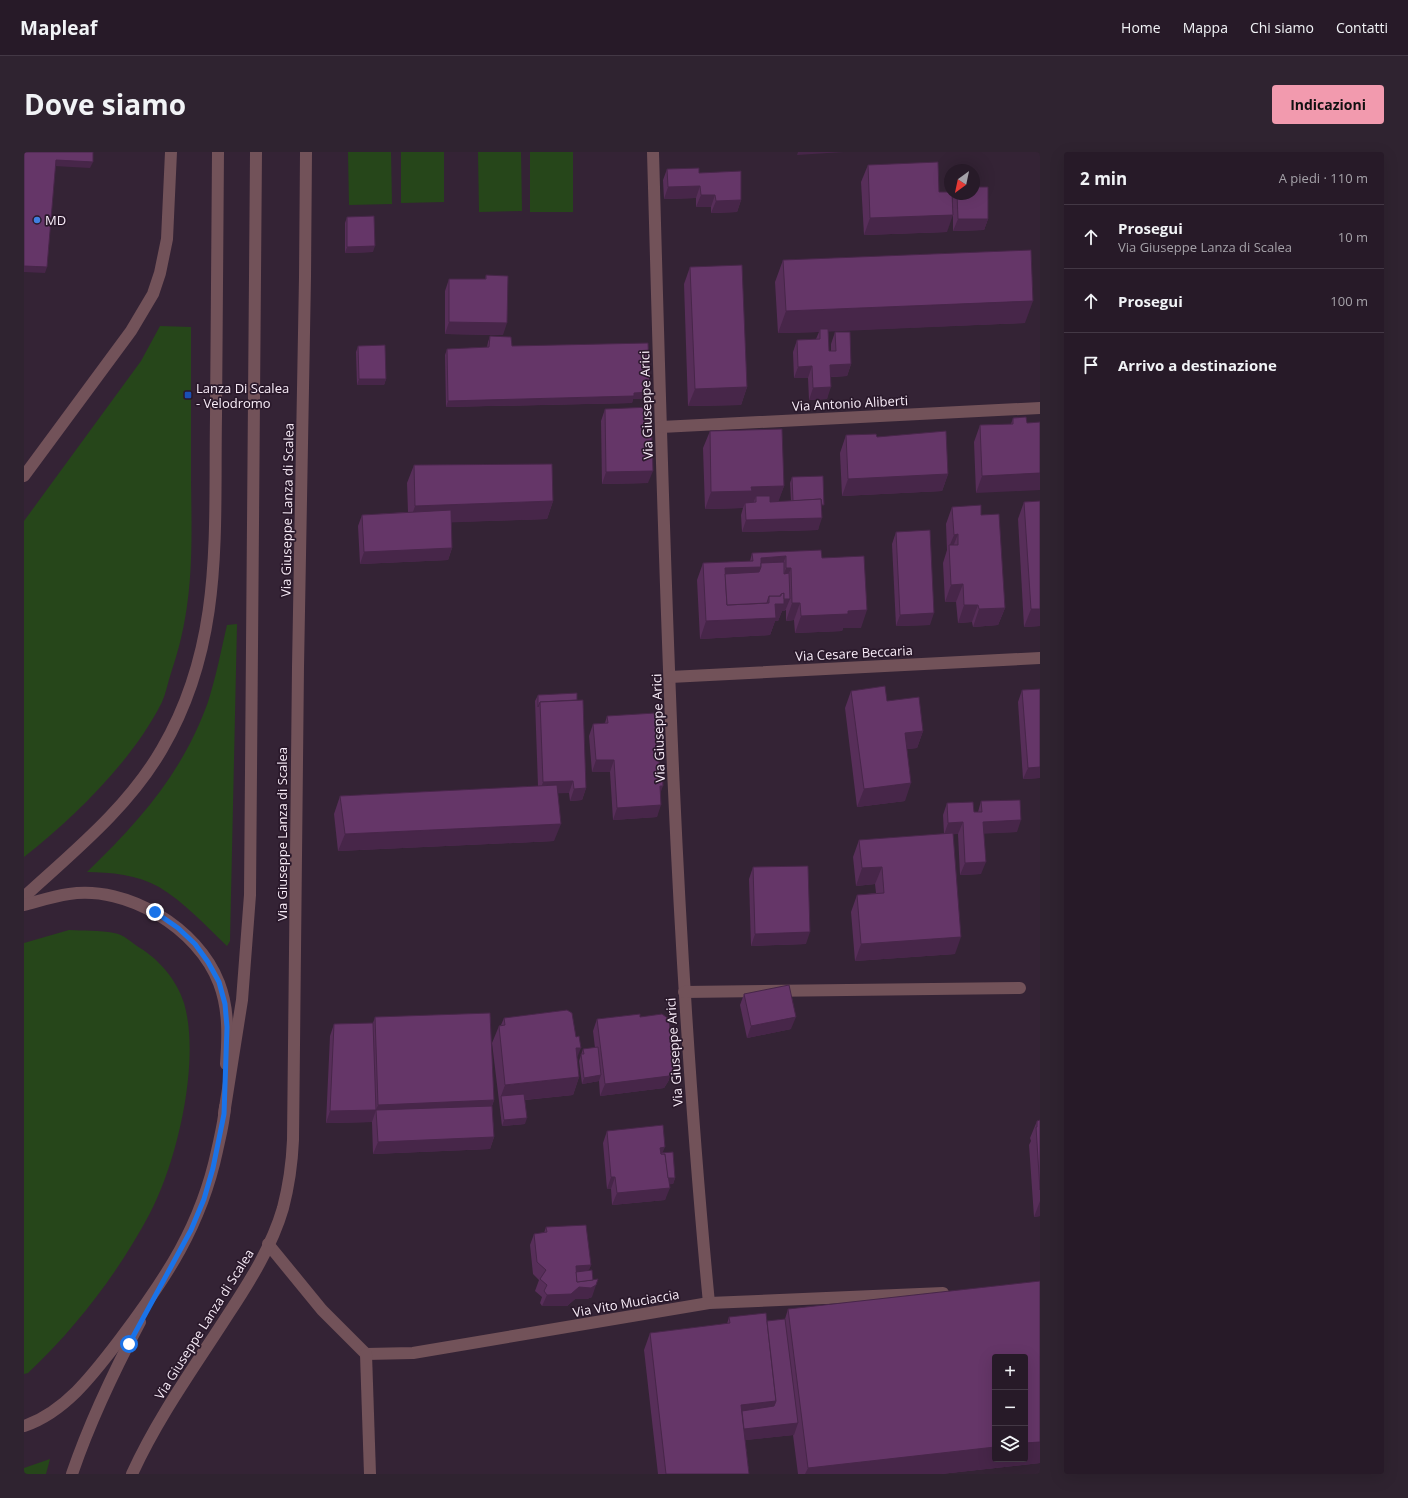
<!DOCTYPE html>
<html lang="it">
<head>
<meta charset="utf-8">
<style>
	:root { --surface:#271a28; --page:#2f2330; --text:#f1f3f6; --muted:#a4a1a8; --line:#433845; --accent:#f29aae }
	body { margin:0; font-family:"Open Sans",sans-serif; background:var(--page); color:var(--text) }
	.controls { position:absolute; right:12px; bottom:12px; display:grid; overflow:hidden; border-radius:4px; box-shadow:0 4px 16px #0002 }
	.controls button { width:36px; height:36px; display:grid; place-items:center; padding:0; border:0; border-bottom:1px solid var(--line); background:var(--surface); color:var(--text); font:20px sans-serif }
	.compass { position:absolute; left:920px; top:12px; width:36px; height:36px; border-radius:50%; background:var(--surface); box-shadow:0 4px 16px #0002; rotate:213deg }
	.stop { position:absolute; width:12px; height:12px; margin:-9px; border:3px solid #1a73e8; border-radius:50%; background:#fff }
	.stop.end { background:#1a73e8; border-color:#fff; box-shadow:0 1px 4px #0008 }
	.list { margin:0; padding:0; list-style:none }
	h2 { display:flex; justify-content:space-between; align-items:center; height:52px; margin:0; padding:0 16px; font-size:17px }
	h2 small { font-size:13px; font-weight:400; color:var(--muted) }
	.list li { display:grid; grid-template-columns:26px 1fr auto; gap:12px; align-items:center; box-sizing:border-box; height:64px; padding:0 16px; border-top:1px solid var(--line) }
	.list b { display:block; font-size:15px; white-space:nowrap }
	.list p { margin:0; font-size:13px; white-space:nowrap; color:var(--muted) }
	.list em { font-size:13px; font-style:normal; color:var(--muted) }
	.icon { flex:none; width:22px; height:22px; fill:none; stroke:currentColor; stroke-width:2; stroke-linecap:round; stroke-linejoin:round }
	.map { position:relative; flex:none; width:1016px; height:1322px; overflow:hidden; border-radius:4px }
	header { display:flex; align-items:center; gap:24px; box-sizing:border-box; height:56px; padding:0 20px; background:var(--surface); border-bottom:1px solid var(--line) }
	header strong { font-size:19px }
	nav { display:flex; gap:22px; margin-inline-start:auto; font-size:14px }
	.intro { display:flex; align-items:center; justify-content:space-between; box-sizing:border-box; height:96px; padding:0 24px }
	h1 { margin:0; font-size:28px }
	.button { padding:10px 18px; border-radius:4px; background:var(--accent); color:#111; font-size:14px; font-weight:700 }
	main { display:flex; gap:24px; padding:0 24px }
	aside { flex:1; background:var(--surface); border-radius:4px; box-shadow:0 4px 16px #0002 }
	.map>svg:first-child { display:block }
</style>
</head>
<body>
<header>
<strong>Mapleaf</strong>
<nav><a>Home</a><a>Mappa</a><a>Chi siamo</a><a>Contatti</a></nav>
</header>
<div class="intro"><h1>Dove siamo</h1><a class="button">Indicazioni</a></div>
<main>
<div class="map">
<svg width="1016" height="1322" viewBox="0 0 1016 1322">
	<rect width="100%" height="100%" fill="#342335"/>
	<g fill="#26461a">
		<path d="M324 0H367L368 52 325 53Z"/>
		<path d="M377 0H420V50L377 51Z"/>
		<path d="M454 0H497L498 59 455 60Z"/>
		<rect x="506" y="0" width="43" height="60"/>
		<path d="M136 174 167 175C167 226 167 278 167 329 168 398 170 455 147 521 144 530 142 541 138 550 109 608 51 665 0 705V369L117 209Z"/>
		<path d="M213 472 206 789 203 794C181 773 160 750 135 735 114 723 86 720 63 720 116 669 159 620 184 550 192 525 197 499 203 473Z"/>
		<path d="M45 778C59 779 76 778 90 781 99 782 108 791 116 796 136 808 153 829 160 851 177 909 153 1011 125 1063 94 1121 52 1176 4 1221L0 1222V791Z"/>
		<path d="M26 1307 22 1322H0V1316Z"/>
	</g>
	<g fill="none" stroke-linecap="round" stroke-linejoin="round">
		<g stroke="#725259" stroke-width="12">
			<path d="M629 0C640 384 648 768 685 1151"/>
			<path d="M637 275 1016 256"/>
			<path d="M0 324 107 179 129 142 136 121 143 87 147 0"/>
			<path d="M646 525 1016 506"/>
			<path d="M0 745C49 700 104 656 138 597 200 491 190 382 192 265 192 176 193 88 194 0"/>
			<path d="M0 753C15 749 30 744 45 742 103 733 174 776 195 831 205 857 204 885 202 912"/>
			<path d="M660 840 996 836"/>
			<path d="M200 962 218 848 226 743 232 0"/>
			<path d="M244 1092 298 1158 342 1202 389 1201 685 1151 919 1141"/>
			<path d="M342 1202 346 1322"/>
			<path d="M0 1274C42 1260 71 1220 97 1186 142 1126 177 1074 193 999 196 985 200 970 201 955"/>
			<path d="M48 1322C66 1269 90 1219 116 1170"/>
			<path d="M108 1322C134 1265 171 1214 205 1161 226 1129 248 1094 259 1056 265 1033 268 1011 269 988L274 515 281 125 282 0"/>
		</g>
	</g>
	<g fill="#572e59">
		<path d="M844 13 923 80 840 83 837 30Z"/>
		<path d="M643 17 675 21 717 48 713 60 687 61V55H672V46L640 47 639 28Z"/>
		<path d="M930 42H950L964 67 960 78 929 79V47Z"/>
		<path d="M323 65 349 100 321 101V71Z"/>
		<path d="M759 108 1001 171 804 179 805 199H807V192L811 180 827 212 823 224 807 225 803 247 785 248 784 226H770L769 200 773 188 792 187 795 180 754 181 751 130Z"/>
		<path d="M666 115 723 235 717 253 664 254 660 132Z"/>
		<path d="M462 123 479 183 421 182V139L425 127H461Z"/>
		<path d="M466 184 488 194 626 240 624 246 609 247 608 251 422 255 421 203 423 197 463 195 464 190Z"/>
		<path d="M334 194 362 227 360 233H333L332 200Z"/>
		<path d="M581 257 624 331 578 332 577 269Z"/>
		<path d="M1002 265 952 341 950 290 956 273 987 272 989 266Z"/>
		<path d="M686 279 760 334 754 349H767L766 331 768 325 798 359 794 378 718 380 717 363 719 356 681 357 679 296Z"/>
		<path d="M822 283 853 285 924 322 918 339 818 344 816 301Z"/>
		<path d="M390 313 529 349 523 367 427 370 428 396 424 408 336 412 334 374 338 363 384 360 383 331Z"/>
		<path d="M1016 349V474L1000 475 994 367 1000 350Z"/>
		<path d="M928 355 957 363 981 456 974 473 949 475 948 470 934 471 932 450H921L919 411 923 398 922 372Z"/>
		<path d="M872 380 906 473 872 474 868 392Z"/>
		<path d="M728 401 798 406 837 476H819L818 479 771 481 770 468 762 469V458L758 459 754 469H751L746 483 676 487 673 428 679 411 726 409Z"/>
		<path d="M1016 537V626L999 627 994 550 998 538Z"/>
		<path d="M827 539 863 549 899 579 893 596 883 597 881 649 833 655 821 556Z"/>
		<path d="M514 543 553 548 562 636 558 648 546 649 545 641H534L530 689 314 699 310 662 316 644 514 634 511 549Z"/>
		<path d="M583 564 633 586 638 604 635 611 636 641 633 665 589 668 586 620H568L565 584 569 572 581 571Z"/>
		<path d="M957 649 993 680 960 681 957 722 936 723 934 682H929L931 802 831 809 827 760 833 743 852 741 851 732 832 734 829 705 835 688 920 682 919 663 923 651 950 660H954Z"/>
		<path d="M729 715 782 792 727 794 725 727Z"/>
		<path d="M720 842 767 877 723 886 716 853Z"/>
		<path d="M351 865 470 948 468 954 470 985 466 997 349 1002 348 970 302 971 306 884 310 872 349 871Z"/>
		<path d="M616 865 645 928 640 936 576 944 575 929 558 932 555 909 559 897 571 896 569 879 573 867Z"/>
		<path d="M480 866 553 906 555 925 549 943 501 948V972L478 974 468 891 475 874 477 873Z"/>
		<path d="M1016 968V1064L1010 1065 1005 993 1007 989 1006 986 1013 969Z"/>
		<path d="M583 979 639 1001 651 1026 649 1032H645L641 1048 588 1053 587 1037H583L579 991Z"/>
		<path d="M522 1075 567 1113 564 1119 568 1145 563 1147H551L543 1154H518L516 1151 518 1145 511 1139 515 1128 509 1122 506 1093 510 1082 520 1081Z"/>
		<path d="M764 1157 1016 1311 917 1322H774L769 1283 721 1288 725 1322H634L620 1198 626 1181 703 1172 705 1165 743 1169 761 1167Z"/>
	</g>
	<g fill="#472649">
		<path d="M774 0H820L773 3Z"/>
		<path d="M32 8 69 10 66 16 30 14Z"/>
		<path d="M676 34 672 46 640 47 644 35Z"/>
		<path d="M677 43H691L687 55H672Z"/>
		<path d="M717 48 713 60 687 61 692 49Z"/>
		<path d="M929 63 923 80 840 83 846 66Z"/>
		<path d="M934 67H964L960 78 929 79Z"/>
		<path d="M351 94 349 100 321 101 323 95Z"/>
		<path d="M0 114 23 115 21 121 0 120Z"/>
		<path d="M1009 149 1001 171 796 180V177L795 180 754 181 762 159Z"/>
		<path d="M425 170 483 171 479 183 421 182Z"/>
		<path d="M827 212 823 224 802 225 806 213Z"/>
		<path d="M788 214 784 226H770L774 215Z"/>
		<path d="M335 227H362L360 233H333Z"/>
		<path d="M723 235 717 253 664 254 671 237Z"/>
		<path d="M807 235 803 247 785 248 789 236Z"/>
		<path d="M626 240 624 246 609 247 608 251 422 255 424 249Z"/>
		<path d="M629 319 624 331 578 332 582 320Z"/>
		<path d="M1016 321V338L952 341 958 324Z"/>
		<path d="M924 322 918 339 818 344 824 327Z"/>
		<path d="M760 334 754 351 732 350V344L729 352 721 351 719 356 681 357 687 340 727 335Z"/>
		<path d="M529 349 523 367 385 372 391 354Z"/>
		<path d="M798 366 794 378 718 380 722 368Z"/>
		<path d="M934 382 927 400 925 395 930 383Z"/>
		<path d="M428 396 424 408 336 412 340 400Z"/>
		<path d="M762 404 755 422 700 433 701 416 737 406Z"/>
		<path d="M762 416H767L761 433 756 434Z"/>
		<path d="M939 432 932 450H921L927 433Z"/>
		<path d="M766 447 761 459H758L754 469H751L746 483 676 487 682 469 755 448Z"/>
		<path d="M768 451H776L770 468 762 469Z"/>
		<path d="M940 453H954L948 470 934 471Z"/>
		<path d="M981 456 974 473 949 475 955 457Z"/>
		<path d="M1007 457H1016V474L1000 475Z"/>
		<path d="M843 458 837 476H819L818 479 771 481 777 464 824 459Z"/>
		<path d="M910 461 906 473 872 474 876 463Z"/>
		<path d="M899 579 893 596 875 598 881 581Z"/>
		<path d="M635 604H638L633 616Z"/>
		<path d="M572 608H590L586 620H568Z"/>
		<path d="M1016 615V626L999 627 1004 616Z"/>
		<path d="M549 629 545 641 515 642 519 630Z"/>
		<path d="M887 631 881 649 833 655 840 637Z"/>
		<path d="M636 634H639L635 645Z"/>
		<path d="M562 636 558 648 546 649 550 637Z"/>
		<path d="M637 653 633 665 589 668 593 656Z"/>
		<path d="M997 668 993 680 955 682 959 670Z"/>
		<path d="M939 670 934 682 920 683 924 671Z"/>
		<path d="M537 672 530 689 314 699 321 682Z"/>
		<path d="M962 710 957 722 936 723 941 711Z"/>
		<path d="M858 715 851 732 832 734 838 716Z"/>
		<path d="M786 780 782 792 727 794 731 782Z"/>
		<path d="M937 785 931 802 831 809 837 792Z"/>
		<path d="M772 865 767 877 723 886 727 874Z"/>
		<path d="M552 896H557L550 913Z"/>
		<path d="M650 916 645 928 640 936 576 944 581 932Z"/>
		<path d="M577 923 575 929 558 932 560 926Z"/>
		<path d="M555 925 549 943 478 950 477 944 481 933Z"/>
		<path d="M470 948 464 966 352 958 348 970 302 971 306 959 352 958 354 953Z"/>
		<path d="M503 966 501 972 478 974 480 968Z"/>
		<path d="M470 985 466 997 349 1002 354 990Z"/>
		<path d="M641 995 636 1007V996Z"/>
		<path d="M587 1025H591L587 1037H583Z"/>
		<path d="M641 1026H651L649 1032 639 1033Z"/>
		<path d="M646 1036 641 1048 588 1053 593 1041Z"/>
		<path d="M1016 1049V1064L1010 1065Z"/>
		<path d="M567 1113 562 1125 550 1126 552 1114Z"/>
		<path d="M572 1133 568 1145 563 1147H551L543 1154H518L523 1143 551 1135Z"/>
		<path d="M752 1249 746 1266 717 1270V1253Z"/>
		<path d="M774 1271 770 1283 713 1289 717 1277Z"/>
		<path d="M1016 1290V1311L917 1322H781L784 1316 971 1295V1307H1001V1291Z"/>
	</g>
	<g fill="#653668" stroke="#472649">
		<path d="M0 0H69V10L32 8 23 115 0 114Z"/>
		<path d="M914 10 915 40H926V42H928L929 63 846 66 844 13Z"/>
		<path d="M675 16V21L717 19V48L692 49 691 43H677L676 34 644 35 643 17Z"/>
		<path d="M950 35H964V67H934L933 42H950Z"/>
		<path d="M350 64 351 94 323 95V65Z"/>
		<path d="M1007 98 1009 149 762 159 759 108Z"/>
		<path d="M718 113 723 235 671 237 666 115Z"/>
		<path d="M462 123 484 124 483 171 425 170V127H462Z"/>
		<path d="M796 177H804L805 199H812L811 180H826L827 212 806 213 807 235 789 236 788 214 774 215 773 188 796 187Z"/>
		<path d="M466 184 487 185 488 194 624 191 626 240 610 241V244L424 249 423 197 465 195Z"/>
		<path d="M361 193 362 227H335L334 194Z"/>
		<path d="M627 255 629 319 582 320 581 257Z"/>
		<path d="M1002 265 1003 271 1016 270V321L958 324 956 273 989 272V266Z"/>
		<path d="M758 277 760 334 727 335 728 339 687 340 686 279Z"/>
		<path d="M922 279 924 322 824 327 822 283 852 282 853 285Z"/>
		<path d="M528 312 529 349 391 354 390 313Z"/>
		<path d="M799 324 800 353H798L797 347 769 349 768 325Z"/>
		<path d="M732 344H746V350L797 347 798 366 722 368 721 351 732 350Z"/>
		<path d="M1016 349V457H1007L1000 350Z"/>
		<path d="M957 353V363L975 362 981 456 955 457 954 453H940L939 432 927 433 925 393H934V382L930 383 928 355Z"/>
		<path d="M427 358 428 396 340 400 338 363Z"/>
		<path d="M906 378 910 461 876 463 872 380Z"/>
		<path d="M797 398 798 406 840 404 843 458 824 459V462L777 464 776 451H768L767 416H762V404L737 406V415L701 416 703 453 745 451V444H757V442L760 441V452H751L752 466 682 469 679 411 729 409 728 401Z"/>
		<path d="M760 410V422L765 421 766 447H760V441L757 442 756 444H745L743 451 703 453 701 422 735 420 737 415V411Z"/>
		<path d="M861 534 863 549 895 545 899 579 881 581 887 631 840 637 827 539Z"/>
		<path d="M1016 537V615L1004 616 998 538Z"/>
		<path d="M553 541V548L516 550 514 555V543Z"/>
		<path d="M559 548 562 636 550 637 549 629 519 630 516 550Z"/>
		<path d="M631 561 633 586H636L638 604H635V613L638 612 639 634H636L637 653 593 656 590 608H572L569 572 584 571 583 564Z"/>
		<path d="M533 633 537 672 321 682 316 644Z"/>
		<path d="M996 648 997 668 959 670 962 710 941 711 939 670 924 671 923 651 949 650 950 660H958L957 649Z"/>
		<path d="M929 681 937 785 837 792 833 743 860 741 858 715 838 716 835 688Z"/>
		<path d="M784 714 786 780 731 782 729 715Z"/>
		<path d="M765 833 772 865 727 874 720 842Z"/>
		<path d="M543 858 548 861 552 885 555 884 557 896H552L555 925 481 933 475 874 481 873 480 866Z"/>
		<path d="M466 861 470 948 354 953 351 865Z"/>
		<path d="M616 862V865L638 862 645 867 650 916 645 924 581 932 573 867Z"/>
		<path d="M349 871 352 958 306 959 310 872Z"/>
		<path d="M574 895 577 923 560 926 557 902H560L559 897Z"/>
		<path d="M500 942 503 966 480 968 477 944Z"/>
		<path d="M468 954 470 985 354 990 352 958Z"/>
		<path d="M1016 968V1038L1012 975H1013V969Z"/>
		<path d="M639 973 641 995 636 996 637 1002H641L646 1036 593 1041 591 1025H587L583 979Z"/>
		<path d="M649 1000 651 1026H644L641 1002H637V1001Z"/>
		<path d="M562 1073 567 1113 552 1114 553 1130 574 1127 572 1133 567 1136 555 1135 547 1142 523 1143 520 1139 523 1133 516 1127 522 1118 513 1110 510 1082 523 1080 522 1075Z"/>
		<path d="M568 1118 569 1128 553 1130 552 1120Z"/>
		<path d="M1016 1129V1290L1001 1291V1205H971V1295L784 1316 764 1157Z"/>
		<path d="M742 1161 752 1249 717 1253 725 1322H642L626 1181 706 1171 705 1165Z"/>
		<path d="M761 1167 774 1271 720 1277 718 1259 750 1254 752 1249 743 1169Z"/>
	</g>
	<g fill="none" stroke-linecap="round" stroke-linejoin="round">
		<path stroke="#1a73e8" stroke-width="5" d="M105 1192 167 1078 180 1047 189 1016 200 962 203 875 201 852 195 830 184 810 171 792 154 776 131 760"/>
	</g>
	<circle fill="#3f7fe0" stroke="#2a192b" stroke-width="1.5" cx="13" cy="68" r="4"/>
	<rect fill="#1a4fb4" stroke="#2a192b" stroke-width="1.5" x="160" y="239" width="8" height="8" rx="2"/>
	<g text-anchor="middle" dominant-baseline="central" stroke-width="3.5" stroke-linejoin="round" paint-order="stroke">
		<g font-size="13" fill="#f8ecf8" stroke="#2a192b" text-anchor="start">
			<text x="21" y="68">MD</text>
			<text x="172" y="236">Lanza Di Scalea<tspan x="172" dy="15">- Velodromo</tspan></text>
		</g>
		<g font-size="13" fill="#f8ecf8" stroke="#2a192b">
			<text transform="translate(826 251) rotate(-3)">Via Antonio Aliberti</text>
			<text transform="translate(622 253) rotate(-92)">Via Giuseppe Arici</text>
			<text transform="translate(263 358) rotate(-89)">Via Giuseppe Lanza di Scalea</text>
			<text transform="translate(830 501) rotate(-3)">Via Cesare Beccaria</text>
			<text transform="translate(634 576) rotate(-92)">Via Giuseppe Arici</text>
			<text transform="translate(258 682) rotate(-90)">Via Giuseppe Lanza di Scalea</text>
			<text transform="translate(650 900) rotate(-94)">Via Giuseppe Arici</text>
			<text transform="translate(602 1151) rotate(-10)">Via Vito Muciaccia</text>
			<text transform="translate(180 1172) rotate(-58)">Via Giuseppe Lanza di Scalea</text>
		</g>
	</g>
</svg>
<div class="controls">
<button>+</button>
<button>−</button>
<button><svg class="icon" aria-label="layers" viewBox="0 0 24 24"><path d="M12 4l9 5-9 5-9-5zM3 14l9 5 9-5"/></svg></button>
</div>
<svg class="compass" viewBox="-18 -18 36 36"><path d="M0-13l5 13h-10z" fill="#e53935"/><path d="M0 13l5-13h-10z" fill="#a4a1a8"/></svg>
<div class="stop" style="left:105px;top:1192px"></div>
<div class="stop end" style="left:131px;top:760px"></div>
</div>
<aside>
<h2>2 min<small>A piedi · 110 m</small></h2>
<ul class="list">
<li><svg class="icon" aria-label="ahead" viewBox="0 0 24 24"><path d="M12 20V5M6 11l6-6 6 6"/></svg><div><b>Prosegui</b><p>Via Giuseppe Lanza di Scalea</p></div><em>10 m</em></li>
<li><svg class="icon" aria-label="ahead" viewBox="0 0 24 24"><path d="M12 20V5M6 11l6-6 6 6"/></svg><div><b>Prosegui</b></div><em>100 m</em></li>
<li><svg class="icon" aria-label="arrive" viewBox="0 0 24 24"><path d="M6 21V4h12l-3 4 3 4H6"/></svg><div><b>Arrivo a destinazione</b></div></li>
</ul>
</aside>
</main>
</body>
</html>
